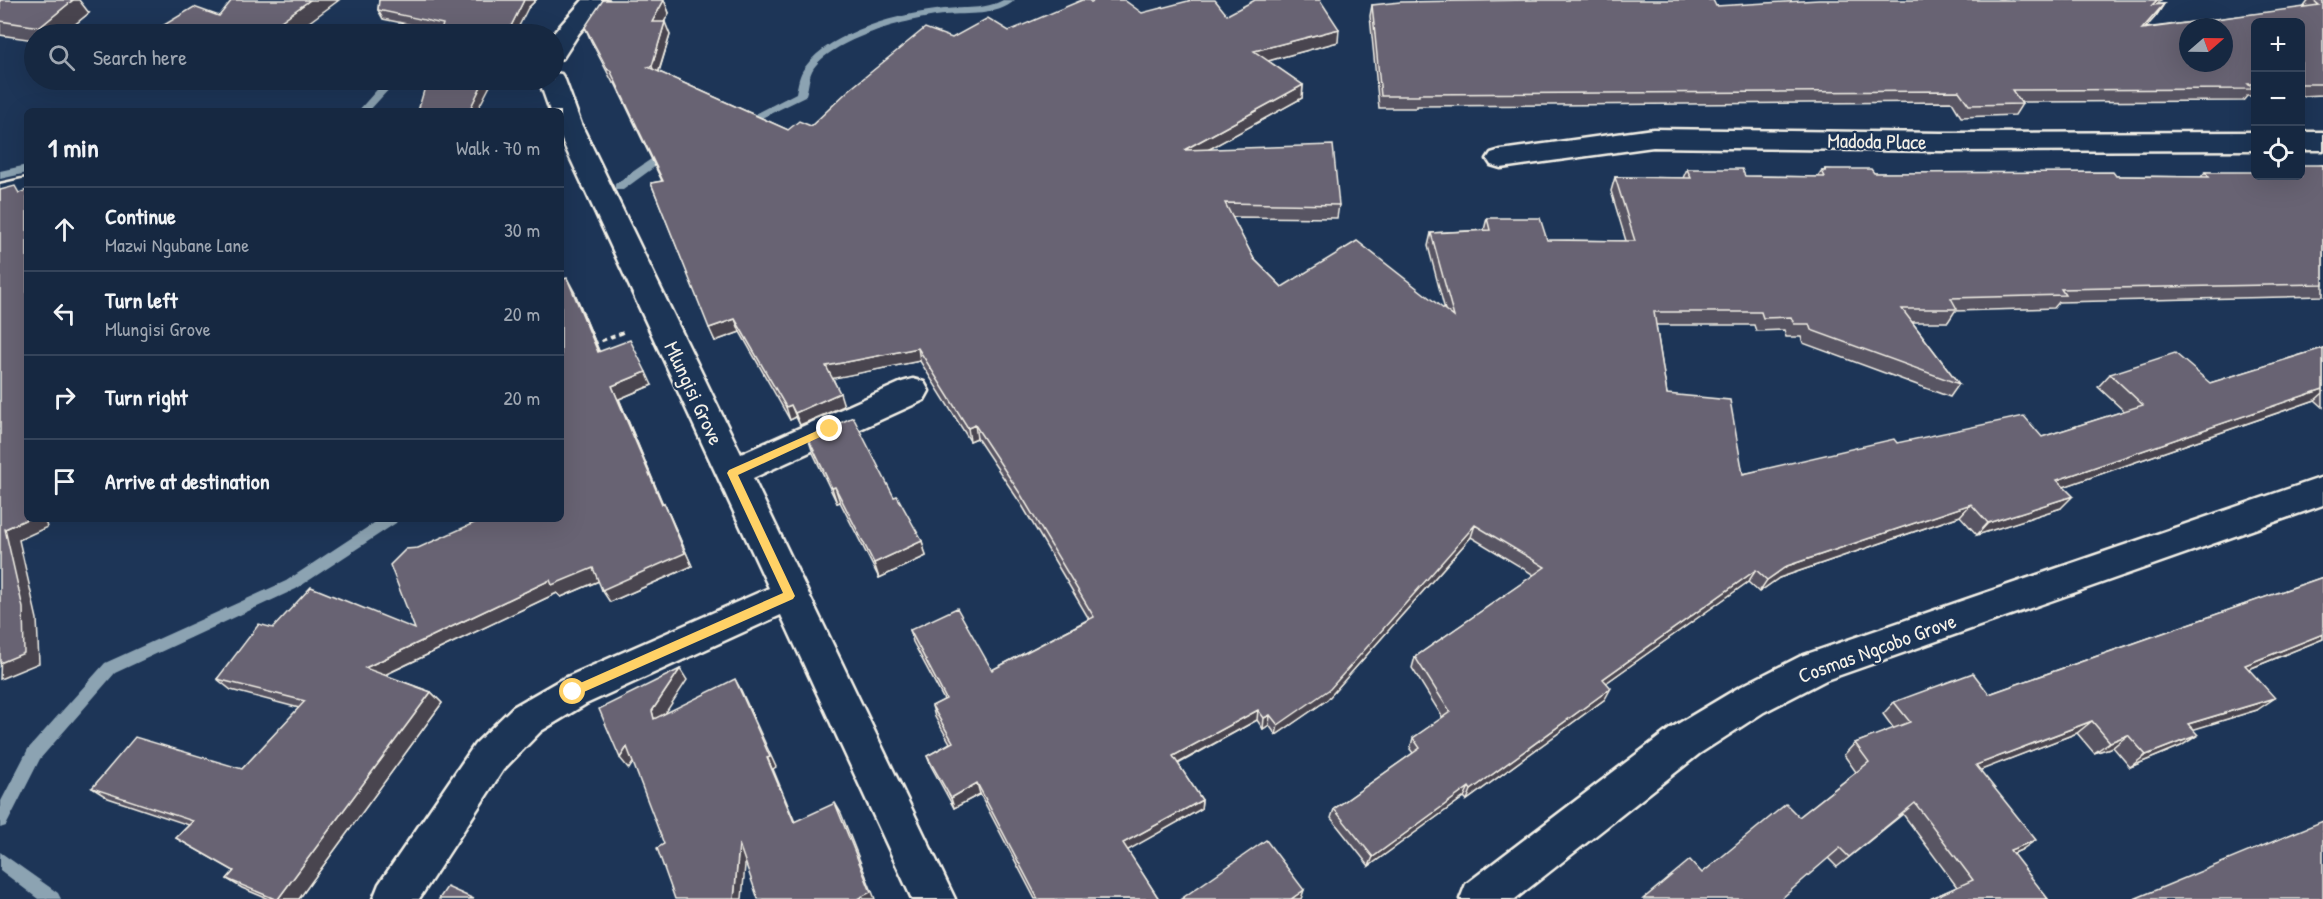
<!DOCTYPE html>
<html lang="en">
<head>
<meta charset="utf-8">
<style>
	:root { --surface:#162841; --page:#23344c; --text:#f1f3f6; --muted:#9ea6b1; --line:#35445a }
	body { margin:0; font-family:"Patrick Hand",sans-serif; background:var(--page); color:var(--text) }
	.controls { position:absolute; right:18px; top:18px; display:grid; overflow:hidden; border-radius:9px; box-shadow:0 6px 24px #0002 }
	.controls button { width:54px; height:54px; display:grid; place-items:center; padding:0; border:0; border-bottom:2px solid var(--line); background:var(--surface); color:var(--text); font:30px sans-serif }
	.compass { position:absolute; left:2179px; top:18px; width:54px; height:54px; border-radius:50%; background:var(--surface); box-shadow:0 6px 24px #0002; rotate:70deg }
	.stop { position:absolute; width:18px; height:18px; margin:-14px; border:4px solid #ffd166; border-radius:50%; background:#fff }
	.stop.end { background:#ffd166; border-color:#fff; box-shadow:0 2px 6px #0008 }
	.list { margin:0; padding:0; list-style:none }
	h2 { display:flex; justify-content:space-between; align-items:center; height:78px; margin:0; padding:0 24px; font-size:26px }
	h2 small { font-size:20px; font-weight:400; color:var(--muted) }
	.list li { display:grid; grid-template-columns:39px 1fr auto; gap:18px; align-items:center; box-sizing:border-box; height:84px; padding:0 24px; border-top:2px solid var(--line) }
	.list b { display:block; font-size:22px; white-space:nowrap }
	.list p { margin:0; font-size:20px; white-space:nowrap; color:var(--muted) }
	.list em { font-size:20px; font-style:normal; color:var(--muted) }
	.icon { flex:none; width:33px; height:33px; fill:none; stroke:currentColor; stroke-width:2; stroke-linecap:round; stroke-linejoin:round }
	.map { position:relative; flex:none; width:2323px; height:899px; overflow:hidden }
	.search { position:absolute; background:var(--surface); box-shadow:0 6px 24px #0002; left:24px; top:24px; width:540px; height:66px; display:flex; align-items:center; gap:15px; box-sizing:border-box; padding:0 21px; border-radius:33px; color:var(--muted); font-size:22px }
	.panel { position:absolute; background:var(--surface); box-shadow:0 6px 24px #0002; left:24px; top:108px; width:540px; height:414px; border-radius:9px }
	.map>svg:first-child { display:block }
</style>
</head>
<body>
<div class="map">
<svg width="2323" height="899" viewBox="0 0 2323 899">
	<rect width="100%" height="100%" fill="#1d3557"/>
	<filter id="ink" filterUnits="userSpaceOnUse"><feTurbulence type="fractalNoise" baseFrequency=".0167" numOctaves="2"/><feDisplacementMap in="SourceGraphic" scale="12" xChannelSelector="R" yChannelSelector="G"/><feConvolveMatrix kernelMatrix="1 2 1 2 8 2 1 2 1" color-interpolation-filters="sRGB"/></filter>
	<g filter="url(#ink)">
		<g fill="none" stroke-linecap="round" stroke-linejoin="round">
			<g fill="#8ca3b2" fill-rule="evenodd">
				<path d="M414 0H425L412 14 404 34H394L402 13Z"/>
				<path d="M1003 0H1015C997 17 967 13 945 15 910 18 830 39 812 71 808 79 809 89 805 97L745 126 741 127 736 124 796 93C798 84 799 74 805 67 831 31 902 13 944 9 964 7 985 10 1003 0Z"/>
				<path d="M383 80H393L391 87 369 111H358L382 84Z"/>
				<path d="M667 148 673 152 671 155 623 190H615V184Z"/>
				<path d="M27 165V173L0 179V171Z"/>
				<path d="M380 519H398L396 523 296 589 115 673 40 759 6 826 0 828V803L28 749 105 663 286 581Z"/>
				<path d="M0 852 58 893 61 899H38L0 870Z"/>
			</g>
			<g stroke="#f4f1e8" stroke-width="5">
				<g id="street">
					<path d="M583 0H608L579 33 563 58 554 60 553 34Z"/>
					<path d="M554 73 561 74 565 80 581 124 741 454 902 382 913 379 924 382 929 391 924 400 753 478 955 899H912L781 615 586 704 541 731 503 770 419 899H373L379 884 475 744 513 707 560 680 769 588 561 138V111H550L539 80H554Z"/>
					<path d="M1653 129 1941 133 2256 132V150L1941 151 1653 147 1501 168 1491 165 1487 159 1491 153 1501 150Z"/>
					<rect x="2300" y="132" width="23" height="18"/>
					<path d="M27 178V196L0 202V184Z"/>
					<path d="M2323 477V505L1826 680 1764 712 1699 754 1515 899H1460L1466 884 1671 728 1738 688 1801 656Z"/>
				</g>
			</g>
			<path stroke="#f4f1e8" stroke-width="3" stroke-dasharray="5 4" stroke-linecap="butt" d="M593 344 625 332"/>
			<use href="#street" fill="#1d3557" fill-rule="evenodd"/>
		</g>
		<g fill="#595563" stroke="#f4f1e8" stroke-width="1.5">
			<path d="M0 0 89 13 63 34H34V40L0 35Z"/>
			<path d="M379 0H536L528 8 441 31 383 19 378 10Z"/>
			<path d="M664 0 669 13 664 22 670 35 659 72 788 130 811 126 952 38 1009 31 1091 2 1142 13 1227 15 1338 42 1268 61 1303 85 1302 98 1209 149 1339 205 1337 218 1232 217 1254 259 1282 287 1445 310 1428 246 1431 233 1484 230 1487 218 1547 240 1626 241 1611 191 1615 177 1683 178 1687 169 1745 176 1818 177 1822 171H1824L1825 169 1874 173 2201 177 2205 172 2256 176 2323 165V296L2059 302 2054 308 1955 311 1948 322H1912L1959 384 1950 397 1803 343 1801 337H1786L1784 330 1756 331 1754 325H1656L1667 394 1743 474 1897 443 2042 437 2124 411 2098 387 2110 374 2210 383 2323 348V407L2315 400 2063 487 2061 508 1977 535 1960 516 1779 578 1759 592 1748 582 1606 683 1605 699 1467 800 1464 797 1369 866 1331 818 1334 809 1413 753 1410 749 1413 738 1443 718 1412 668 1415 657 1534 575 1471 537 1327 700 1276 735 1269 725 1263 729 1257 720 1178 764 1202 800 1201 809 1127 850 1159 899H1035L980 794 954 808 931 766 927 756 950 743 935 717 932 706 944 700 913 642 910 630 992 670 1089 619 1023 507 977 438 970 441 920 361 833 378 844 406 800 425 796 417 790 420 740 332 715 341 651 183 662 181 615 83H613L591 41 585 27Z"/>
			<path d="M2309 0H2323V95L2301 96V22H2256V96H2247L2243 101 2021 102 2022 104 2015 115 1961 117 1952 102 1417 106V108H1379L1370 16 1372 5 1716 6 2164 4 2156 16 2145 28 2303 8Z"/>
			<path d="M574 291 599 351 652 385 619 399 663 504 664 503 670 516 692 566 610 602 599 581 561 597 557 593 385 675 431 692 442 703 299 899H268L242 888 227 879 234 871 176 838 189 825 108 798 92 788 242 769 299 708 231 690 217 679 273 628 415 629 418 548 561 519Z"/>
			<path d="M808 438 894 497 922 541 926 556 879 578 840 502 837 503 813 453Z"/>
			<path d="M2323 577V639L2249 669 2257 710 2193 729 2181 746 2130 767 2113 747 2094 753 2077 733 1980 770 2021 850 2012 854 2048 899H1930L1957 887 1903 814 1837 867 1828 858 1702 873 1799 817 1856 772 1844 755 1855 743 1894 729 1883 714 1894 702 1989 694Z"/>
		</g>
		<g fill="#484550" stroke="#f4f1e8" stroke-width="1.5">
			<path d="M73 0H79L89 13 63 34H46L40 27Z"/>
			<path d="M310 0H339L293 34H263Z"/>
			<path d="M524 0H536L528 8 515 34H507Z"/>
			<path d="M664 0 669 13 657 35 652 22Z"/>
			<path d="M2157 0H2161L2144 16 2152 5Z"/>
			<path d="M2164 4 2156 16 2134 41 2142 29Z"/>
			<path d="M665 22 670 35 656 80 652 66Z"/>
			<path d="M1339 29 1338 42 1253 65 1254 51Z"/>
			<path d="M484 80H493L477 111H469Z"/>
			<path d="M1303 85 1302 98 1184 163V150Z"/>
			<path d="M567 278 574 291 605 365 598 352Z"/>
			<path d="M735 319 740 332 715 341 709 328Z"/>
			<path d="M918 348 920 361 830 379 826 366Z"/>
			<path d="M646 372 652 385 619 399 668 517 662 504 612 386Z"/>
			<path d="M2323 389V393L2315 400 2046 493 2057 480Z"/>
			<path d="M840 393 844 406 800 425 795 413Z"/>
			<path d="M791 405 796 417 790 420 786 407Z"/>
			<path d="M975 425 977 438 970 441 968 428Z"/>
			<path d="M835 487 840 502 837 503 832 488Z"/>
			<path d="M2073 496 2061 508 1977 535 1988 523Z"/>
			<path d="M664 503 670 516 692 566 610 602 602 590Z"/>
			<path d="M1971 504 1960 516 1779 578 1759 592 1767 580 1787 566Z"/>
			<path d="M27 519H50L45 521 47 527 19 540 37 619 39 663 0 679 5 529Z"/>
			<path d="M1475 525 1471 537 1327 700 1276 735 1278 725Z"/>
			<path d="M922 541 926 556 879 578 874 563Z"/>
			<path d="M593 568 601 580 561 597 557 593 376 679 365 668 550 580Z"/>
			<path d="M1756 570 1748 582 1596 690 1603 679Z"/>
			<path d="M2323 634V639L2229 677 2245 665Z"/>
			<path d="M680 669 687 680 659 723 654 719 652 711Z"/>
			<path d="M735 679 741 690 776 767 773 769 799 832 794 822Z"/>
			<path d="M1611 688 1605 699 1467 800 1471 790Z"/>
			<path d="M431 692 442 703 299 899H278Z"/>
			<path d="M2275 698 2257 710 2172 736 2188 724Z"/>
			<path d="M1258 710 1257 720 1173 766V756Z"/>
			<path d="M1270 715 1269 725 1263 729 1264 718Z"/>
			<path d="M2092 721 2077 733 1963 777 1976 765Z"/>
			<path d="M2128 735 2113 747 2094 753 2110 742Z"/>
			<path d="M2198 735 2181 746 2130 767 2146 755Z"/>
			<path d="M627 747 636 758 629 769 620 758Z"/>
			<path d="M977 783 980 794 954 808 951 798Z"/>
			<path d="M1469 787 1464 797 1369 866 1373 857Z"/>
			<path d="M1202 800 1201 809 1123 853V843Z"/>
			<path d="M835 803 841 813 875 899H857Z"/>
			<path d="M2036 840 2021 850 1995 861 2010 850Z"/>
			<path d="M739 844 746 854 742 899H734Z"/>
			<path d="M1304 890 1301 899H1291Z"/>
		</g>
		<g fill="#676373" stroke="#f4f1e8" stroke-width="1.5" fill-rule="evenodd">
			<path d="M0 0H73L40 27 0 21Z"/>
			<path d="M232 0H310L263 34H149L194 7 219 16Z"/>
			<path d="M379 0H524L507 34H440L443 24 378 10Z"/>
			<path d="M603 0H664L652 22H665L652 66 648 67 788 130 799 121 811 126 849 90 925 28 952 38 988 18 1009 31 1082 0H1089L1091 2 1095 0H1124L1142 13 1192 0H1215L1227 15 1255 0H1320L1339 29 1254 51 1303 85 1184 150 1333 145 1339 205 1225 203 1254 259 1282 287 1357 241 1454 317 1431 233 1490 230 1487 218H1540L1547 240 1635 241 1615 177 1691 178 1687 169H1742L1745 176 1825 177 1822 171H1826L1825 169H1871L1874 173 2113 172 2116 176 2209 177 2205 172H2256V176H2301V165H2323V284L2061 289 2065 295 1951 298 1957 309H1902L1959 384 1811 330 1809 324H1794L1791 317 1763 318 1761 312H1654L1667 394 1730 400 1743 474 1894 439 1897 443 2024 416 2042 437 2143 405 2110 374 2175 353 2210 383 2323 348V389L2057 480 2073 496 1988 523 1971 504 1787 566 1767 580 1756 570 1603 679 1611 688 1471 790 1469 787 1373 857 1334 809 1420 748 1413 738 1450 712 1415 657 1545 567 1475 525 1330 689 1278 725 1270 715 1264 718 1258 710 1173 756 1202 800 1123 843 1159 899H1038L977 783 951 798 927 756 953 742 932 706 946 699 910 630 957 608 992 670 1094 617 1021 495 975 425 968 428 918 348 826 366 840 393 795 413 791 405 786 407 735 319 709 328 651 183 663 181 610 70H608L585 27Z"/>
			<path d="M1532 0H1713L1716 6 1819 0H2157L2152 5 2164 4 2142 29 2319 5 2313 0H2323V84H2301V22H2256V84H2248L2253 89 2012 90 2022 104 1969 105 1959 91 1419 94V96H1381L1372 5 1400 2ZM2188 27H2224V63H2188Z"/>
			<path d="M427 80H484L469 111H418Z"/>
			<path d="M15 186 19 193 27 190V519L5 529 23 608 24 653 0 663V190Z"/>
			<path d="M567 278 598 352 630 340 646 372 612 386 662 504 664 503 685 553 602 590 593 568 552 585 550 580 365 668 431 692 278 899H275L227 879 234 871 176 838 193 821 92 788 135 737 242 769 305 701 217 679 259 624 273 628 311 587 415 629 390 565 406 549 418 548 483 519H561V280Z"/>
			<path d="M853 417 894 497 897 496 922 541 874 563 835 487 832 488 808 438Z"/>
			<path d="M2323 577V634L2245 665 2275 698 2188 724 2198 735 2146 755 2128 735 2110 742 2092 721 1976 765 2036 840 2010 850 2048 899H1933L1932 898 1973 880 1915 803 1849 857 1840 848 1781 899H1643L1690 860 1702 873 1786 804 1799 817 1869 762 1855 743 1910 722 1894 702 1973 673 1989 694Z"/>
			<path d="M680 669 652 711 654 719 735 679 770 757 767 758 794 822 835 803 871 892 857 899H758L739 844 734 899H675L657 848 664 844 627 747 620 758 599 709Z"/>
			<path d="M2323 821V899H2134Z"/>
			<path d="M1266 840 1304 890 1291 899H1181Z"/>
			<path d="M447 887 474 899H439Z"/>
		</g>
	</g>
	<path fill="#ffd166" d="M830 425 833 426V431L738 475 795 596 793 599 577 695H569V688L783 593 727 473 729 470Z"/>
	<g text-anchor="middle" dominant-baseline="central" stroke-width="4.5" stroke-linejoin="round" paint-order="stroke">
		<g font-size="21" fill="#f4f1e8" stroke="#1d3557">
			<text transform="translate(1877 141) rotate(1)">Madoda Place</text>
			<text transform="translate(694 393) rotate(65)">Mlungisi Grove</text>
			<text transform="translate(1877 648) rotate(-20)">Cosmas Ngcobo Grove</text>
		</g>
	</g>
</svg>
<div class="controls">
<button>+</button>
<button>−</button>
<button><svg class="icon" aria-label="locate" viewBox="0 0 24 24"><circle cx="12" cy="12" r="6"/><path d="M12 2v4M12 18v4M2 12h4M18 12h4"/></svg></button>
</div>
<svg class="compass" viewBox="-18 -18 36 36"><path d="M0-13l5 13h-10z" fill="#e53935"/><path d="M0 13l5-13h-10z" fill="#9ea6b1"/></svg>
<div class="stop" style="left:573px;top:692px"></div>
<div class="stop end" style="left:830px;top:429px"></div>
<div class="search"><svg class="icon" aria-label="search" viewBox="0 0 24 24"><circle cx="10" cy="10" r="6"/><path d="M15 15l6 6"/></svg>Search here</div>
<section class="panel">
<h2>1 min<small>Walk · 70 m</small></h2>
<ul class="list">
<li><svg class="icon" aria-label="ahead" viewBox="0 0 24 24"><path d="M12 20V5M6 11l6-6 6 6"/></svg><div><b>Continue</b><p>Mazwi Ngubane Lane</p></div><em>30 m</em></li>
<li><svg class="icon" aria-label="left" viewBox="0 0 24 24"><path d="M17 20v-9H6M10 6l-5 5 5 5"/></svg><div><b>Turn left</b><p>Mlungisi Grove</p></div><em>20 m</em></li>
<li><svg class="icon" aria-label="right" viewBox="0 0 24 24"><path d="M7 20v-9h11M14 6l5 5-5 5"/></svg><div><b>Turn right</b></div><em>20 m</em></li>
<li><svg class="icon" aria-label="arrive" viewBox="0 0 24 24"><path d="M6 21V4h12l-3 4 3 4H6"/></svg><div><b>Arrive at destination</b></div></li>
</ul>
</section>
</div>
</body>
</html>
